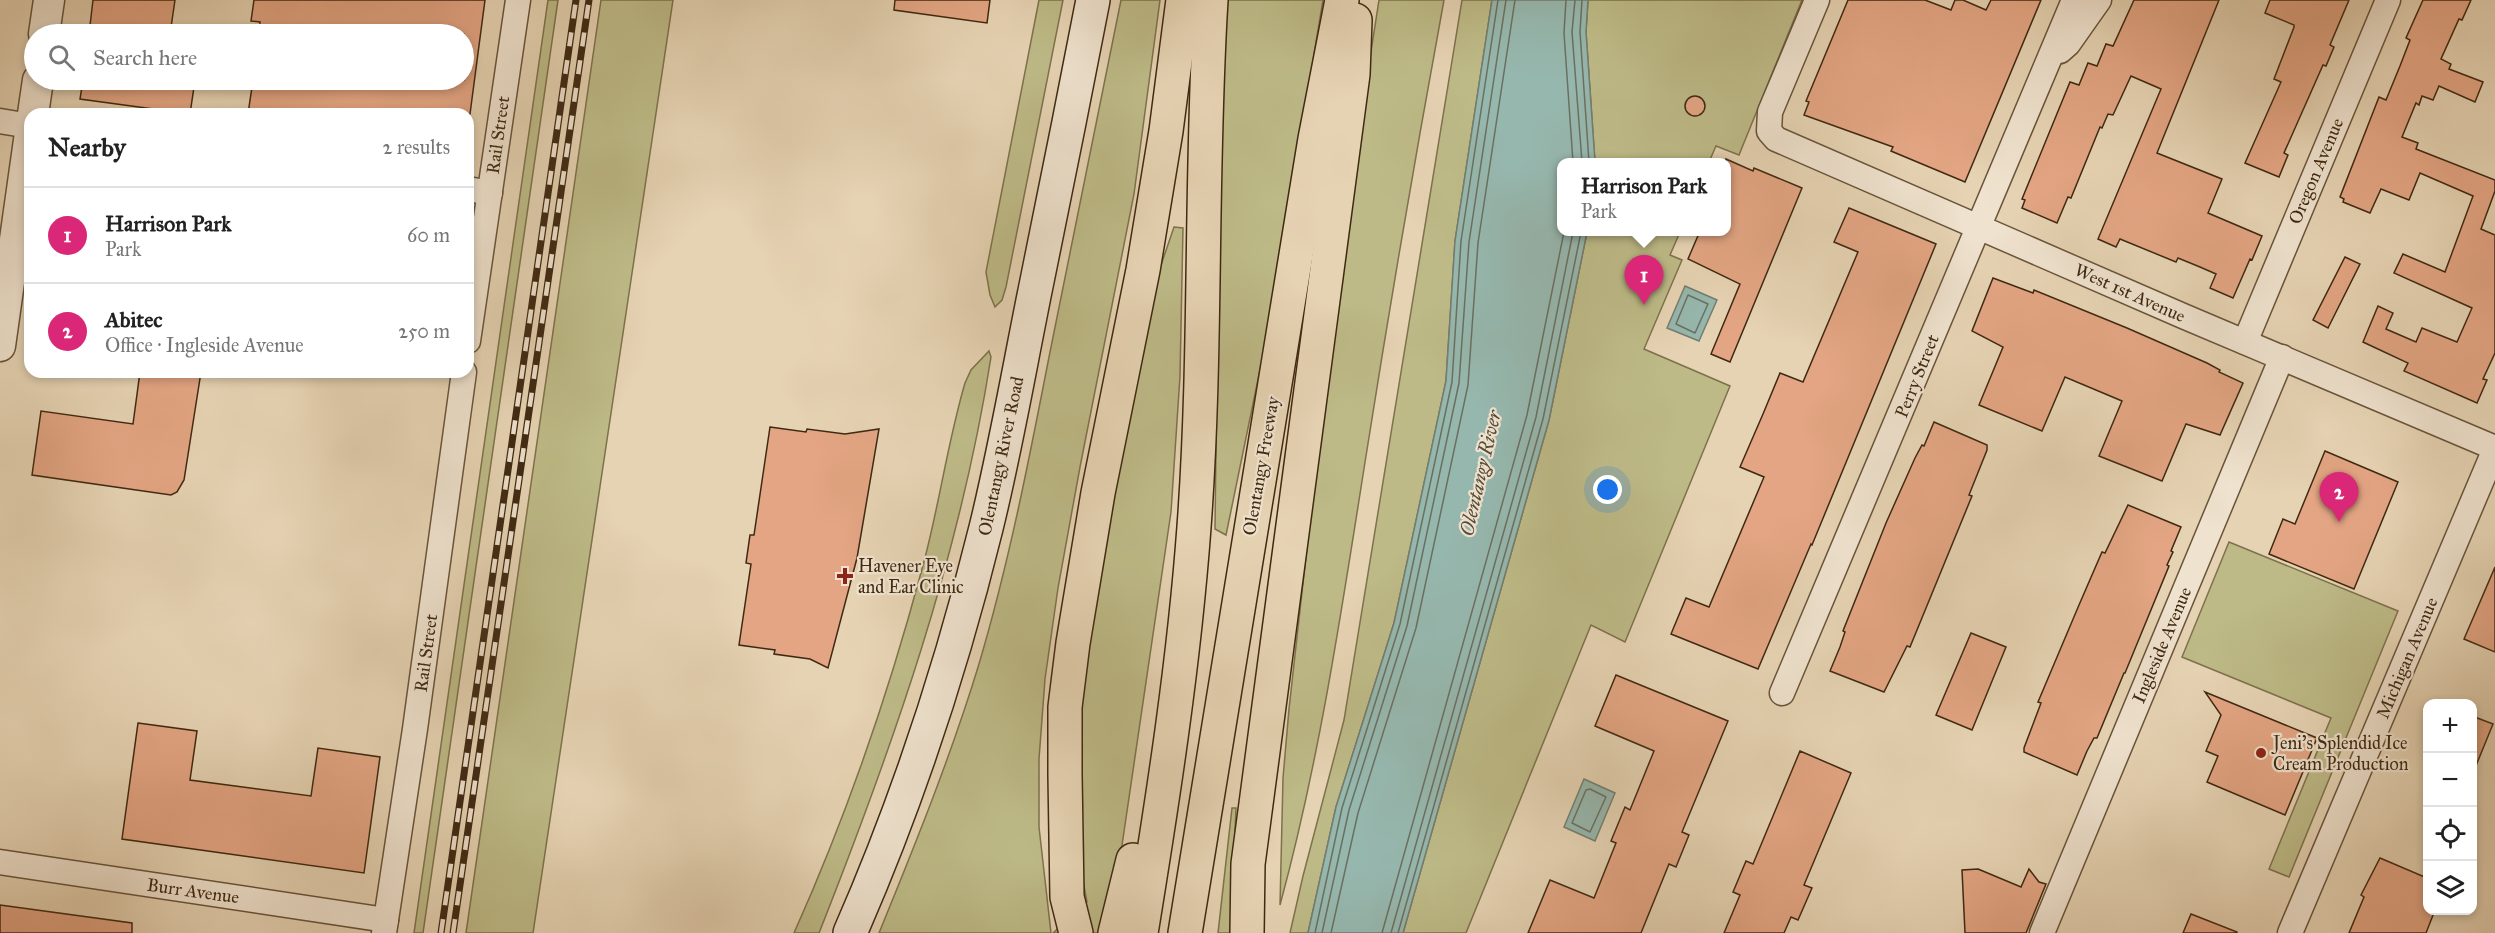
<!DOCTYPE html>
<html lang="en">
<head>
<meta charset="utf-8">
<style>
	:root { --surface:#fff; --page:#f6f6f6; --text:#222; --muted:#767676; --line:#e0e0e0; --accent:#db2777 }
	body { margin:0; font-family:"IM FELL Great Primer",serif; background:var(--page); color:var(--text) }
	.controls { position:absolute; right:18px; bottom:18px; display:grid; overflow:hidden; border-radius:12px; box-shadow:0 3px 9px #0003 }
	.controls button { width:54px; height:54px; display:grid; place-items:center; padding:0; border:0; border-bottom:2px solid var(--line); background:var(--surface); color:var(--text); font:30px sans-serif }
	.you { position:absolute; left:1608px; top:490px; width:21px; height:21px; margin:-15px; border:4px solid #fff; border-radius:50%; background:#1a73e8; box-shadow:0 0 0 9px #1a73e833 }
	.badge { display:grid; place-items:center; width:39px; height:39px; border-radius:50%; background:var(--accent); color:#fff; font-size:20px; font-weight:700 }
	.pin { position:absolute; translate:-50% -50px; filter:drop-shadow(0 2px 3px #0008) }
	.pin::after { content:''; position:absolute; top:32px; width:21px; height:18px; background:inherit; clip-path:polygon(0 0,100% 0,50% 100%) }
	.popup { position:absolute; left:1557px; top:158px; width:174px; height:78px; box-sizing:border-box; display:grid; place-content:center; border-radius:12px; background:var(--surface); filter:drop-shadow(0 2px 4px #0005); font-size:20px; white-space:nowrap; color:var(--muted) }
	.popup b { font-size:22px; color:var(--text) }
	.popup::after { content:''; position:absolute; left:50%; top:100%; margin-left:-12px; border:12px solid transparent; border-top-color:var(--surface) }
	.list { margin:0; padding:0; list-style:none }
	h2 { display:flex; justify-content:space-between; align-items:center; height:78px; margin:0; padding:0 24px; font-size:26px }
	h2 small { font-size:20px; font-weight:400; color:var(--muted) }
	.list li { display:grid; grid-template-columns:39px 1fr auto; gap:18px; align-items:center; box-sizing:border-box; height:96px; padding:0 24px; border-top:2px solid var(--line) }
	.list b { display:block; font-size:22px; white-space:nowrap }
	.list p { margin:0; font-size:20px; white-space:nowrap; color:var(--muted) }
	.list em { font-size:20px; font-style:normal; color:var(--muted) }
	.icon { flex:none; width:33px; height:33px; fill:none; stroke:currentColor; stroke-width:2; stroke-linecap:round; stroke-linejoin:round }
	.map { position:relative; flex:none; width:2495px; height:933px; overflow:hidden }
	.search { position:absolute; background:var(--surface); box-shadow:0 3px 9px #0003; left:24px; top:24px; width:450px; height:66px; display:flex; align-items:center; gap:15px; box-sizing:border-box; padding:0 21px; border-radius:33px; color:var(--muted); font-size:22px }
	.panel { position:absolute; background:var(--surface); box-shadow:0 3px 9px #0003; left:24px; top:108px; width:450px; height:270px; border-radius:18px }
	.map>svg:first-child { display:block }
</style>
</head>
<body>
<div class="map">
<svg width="2495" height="933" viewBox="0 0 2495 933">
	<rect width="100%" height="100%" fill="#e6d3b3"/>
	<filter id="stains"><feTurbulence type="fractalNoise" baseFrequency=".00333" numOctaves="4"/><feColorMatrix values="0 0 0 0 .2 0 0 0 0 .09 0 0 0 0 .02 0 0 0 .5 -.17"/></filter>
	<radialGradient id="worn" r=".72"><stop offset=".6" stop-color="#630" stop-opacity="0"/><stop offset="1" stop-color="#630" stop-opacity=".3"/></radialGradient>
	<g fill="#bdba87" stroke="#7e724c" stroke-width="1.5">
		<path d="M548 0H558L423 933H414Z"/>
		<path d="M601 0H673L533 933H466Z"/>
		<path d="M1039 0H1063L1006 287 1002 300 995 307 990 295 986 272Z"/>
		<path d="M1121 0H1160L1134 194 1080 467 1058 588 1045 679 1039 759V827L1051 933H879C915 845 951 756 979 664 1009 563 1029 460 1049 357 1073 238 1097 119 1121 0Z"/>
		<path d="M1226 0H1323L1269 326 1226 535 1215 529 1219 198Z"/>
		<path d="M1379 0H1444C1416 152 1390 304 1366 456 1342 607 1320 758 1280 905L1283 778 1289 709 1339 259Z"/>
		<path d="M1462 0H1492L1455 241 1446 381 1394 623 1336 807 1308 933H1290L1303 876 1344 720Z"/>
		<path d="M1588 0H1802L1739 155 1716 146 1709 162H1595L1586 32Z"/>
		<path d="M1174 227 1183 228 1180 376 1171 512 1116 886 1105 933H1053L1087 902 1078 854 1079 718 1088 639 1110 516 1160 268Z"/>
		<path d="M1587 232H1680L1670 255 1682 260 1644 349 1730 386 1625 642 1591 625 1466 933H1403L1549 420Z"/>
		<path d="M989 351 991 357C960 556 893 746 819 933H794C846 817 889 692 922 569 939 508 947 444 965 383L971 370Z"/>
		<path d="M2229 542 2398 611 2289 877 2269 869 2331 718 2182 657Z"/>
		<path d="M1232 808H1236L1232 900 1233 933H1218Z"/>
	</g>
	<g fill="#96b7ae" stroke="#737e70" stroke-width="1.5">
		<path d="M1492 0H1588L1586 32 1595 162H1562V232H1587L1549 420 1403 933H1308L1336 807 1394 623 1446 381 1455 241Z"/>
		<path d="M1685 286 1717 300 1699 341 1667 328Z"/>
		<path d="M1584 779 1615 793 1595 841 1564 827Z"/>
	</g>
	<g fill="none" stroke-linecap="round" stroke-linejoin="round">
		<g stroke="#6a7060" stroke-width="1.5">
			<path d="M1566 0 1564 33 1573 162"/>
			<path d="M1575 0 1572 32 1582 162"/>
			<path d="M1582 0 1580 32 1589 162"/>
			<path d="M1688 295 1708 304 1695 333 1676 324Z"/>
			<path d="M1590 789 1606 797 1590 832 1572 823 1586 790Z"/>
			<path d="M1315 933 1342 808 1400 624 1452 382 1461 241 1498 0"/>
			<path d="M1322 933 1349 810 1407 626 1459 383 1469 242 1506 0"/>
			<path d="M1331 933 1358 813 1416 628 1468 385 1478 243 1515 0"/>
			<path d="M1382 933 1527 415 1564 232"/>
			<path d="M1391 933 1536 417 1573 232"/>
			<path d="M1398 933 1543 419 1581 232"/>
		</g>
	</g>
	<g fill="#e3a583" stroke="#3f2912" stroke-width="1.5">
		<path d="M93 0H175L170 34H89Z"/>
		<path d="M254 0H485L470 114H248L253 80H464V34H259L260 22 251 21Z"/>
		<path d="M895 0H990L987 23 894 10Z"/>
		<path d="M1848 0H1925L1951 10 1955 0H1963L1986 10 1991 0H2041L1965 182 1891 151 1893 147 1804 115 1809 102 1806 101Z"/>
		<path d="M2134 0H2219L2157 153 2222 179 2208 213 2262 236 2252 260 2250 259 2233 298 2210 288 2216 274 2200 267 2178 258 2176 262 2120 239 2116 247 2098 239 2161 89 2131 76 2113 115 2108 114 2102 128 2100 127 2071 198 2068 197 2057 223 2022 208 2025 200 2022 199 2070 82 2079 85 2088 63 2097 66 2106 44 2113 46Z"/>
		<path d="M2270 0H2349L2330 45 2334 47 2326 66 2323 65 2284 153 2288 155 2279 177 2245 163 2281 82 2274 79 2294 27V25L2265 13Z"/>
		<path d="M2423 0H2471L2462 20 2459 19 2441 59 2451 64 2449 69 2483 82 2475 102 2439 86 2433 100 2422 96 2419 105 2416 103 2402 137 2418 143 2416 149 2495 180V191L2481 229 2495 235V353L2483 379 2487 380 2477 403 2404 371 2408 363 2363 342 2378 306 2393 313 2386 329 2416 342 2422 328 2457 342 2472 308 2394 273 2403 254 2445 272 2473 196 2420 173 2409 200 2381 189 2370 213 2343 202 2344 199 2340 197 2379 97 2386 100 2400 66 2410 40 2406 38Z"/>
		<path d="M83 80H195L190 114 80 99Z"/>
		<circle cx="1695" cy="106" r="10"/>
		<path d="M1726 159 1753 171 1754 168 1802 188 1730 362 1711 354 1740 284 1688 259 1700 231H1726Z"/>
		<path d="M1849 208 1936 244 1812 545 1811 544 1758 669 1671 634 1686 598 1709 607 1764 477 1740 467 1763 414 1780 373 1803 382 1858 252 1834 242Z"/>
		<path d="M2345 257 2360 264 2328 328 2313 320Z"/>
		<path d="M1993 278 2033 293 2034 290 2127 328 2207 363 2220 370 2219 372 2243 383 2220 435 2186 424 2162 481 2099 456 2122 401 2065 377 2042 431 1979 405 2003 347 1972 331Z"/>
		<path d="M140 372H201L184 480 177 492 171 495 32 475 41 411 133 424Z"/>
		<path d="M1934 422 1987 445V450L1969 495 1972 496 1910 647 1907 646 1884 692 1830 671 1840 647 1845 632 1843 631 1886 523 1915 458 1922 445 1924 446Z"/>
		<path d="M770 427 806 432 807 429 845 434 879 429 857 558 828 668 810 659 774 654 775 650 739 645 751 564 746 563 750 535H754Z"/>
		<path d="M2325 451 2398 482 2354 589 2269 554 2283 519 2295 524Z"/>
		<path d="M2128 505 2181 527 2171 551 2173 552 2167 565 2169 566 2125 673H2124L2097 738H2094L2087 751 2077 775 2024 752V748L2041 703 2038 702 2079 605 2102 552 2105 553Z"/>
		<path d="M2495 567V652L2464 639Z"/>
		<path d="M1971 633 2006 647 1972 730 1936 715Z"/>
		<path d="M1616 675 1728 721 1682 832 1689 835 1676 867 1669 864 1641 933H1528L1550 880 1594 898 1616 843 1611 841 1625 807 1630 810 1654 751 1595 726Z"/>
		<path d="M2205 692 2317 738 2285 815 2207 782 2218 756 2206 751 2221 715Z"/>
		<path d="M2472 716 2493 724 2473 773H2472Z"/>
		<path d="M138 723 197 731 190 780 311 796 318 748 380 757 364 873 122 839Z"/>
		<path d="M1800 751 1851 773 1804 885 1812 888 1798 920 1791 917 1784 933H1724L1740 895 1733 892 1746 861 1753 864Z"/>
		<path d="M2380 858 2427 878V910H2435L2426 933H2349L2364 897 2361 895Z"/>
		<path d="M1978 869 2021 887 2029 869 2039 882 2046 884 2026 933H1965L1962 870Z"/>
		<path d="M0 905 132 923V933H0Z"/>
		<path d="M2191 914 2237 932V933H2183Z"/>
	</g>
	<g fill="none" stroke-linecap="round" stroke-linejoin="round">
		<g stroke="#69543a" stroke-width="27">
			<g id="minor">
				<path d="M1817 0 1770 112 1769 131 1776 139 2183 316 2495 448"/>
				<path d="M2060 51 2068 44 2099 0"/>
				<path d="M0 121 30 126"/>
				<path d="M468 189 490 193"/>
				<path d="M468 341 518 0"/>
				<path d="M2245 342 2388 0"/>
				<path d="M1782 693 2074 0"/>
				<path d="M0 862 386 920"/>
				<path d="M384 933 415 729 464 372"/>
				<path d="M2042 933 2282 357"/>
				<path d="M2290 933 2495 449"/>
			</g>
		</g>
		<g stroke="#69543a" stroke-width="33">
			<g id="tertiary">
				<path d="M44 34 49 0"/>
				<path d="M33 114 38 80"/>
				<path d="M0 346 30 133"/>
			</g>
		</g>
		<g stroke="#3f2912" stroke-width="36">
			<path id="secondary" d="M850 933C907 803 952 666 986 528 1006 447 1020 364 1037 281 1056 187 1075 94 1093 0"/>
		</g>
		<g stroke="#3f2912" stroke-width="36">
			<g id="motorway">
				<path d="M1076 933 1067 897 1065 775V707L1073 643 1098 493 1143 270 1166 131 1183 0"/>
				<path d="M1115 933 1133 860"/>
				<path d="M1141 933C1163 798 1184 663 1194 527 1207 352 1200 175 1211 0"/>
				<path d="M1185 933 1315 139 1342 0"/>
				<path d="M1247 933 1248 864 1353 74 1355 20"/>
			</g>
		</g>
		<use href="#minor" stroke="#efe2ce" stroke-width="24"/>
		<use href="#tertiary" stroke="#efe2ce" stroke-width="30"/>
		<use href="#secondary" stroke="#efe2ce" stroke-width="33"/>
		<use href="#motorway" stroke="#e6d3b3" stroke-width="33"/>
		<g stroke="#3f2912" stroke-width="7">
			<g id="rail">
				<path d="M441 933 576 0"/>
				<path d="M453 933 589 0"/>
			</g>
		</g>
		<use href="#rail" stroke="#efe2ce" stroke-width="4.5" stroke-dasharray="14" stroke-linecap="butt"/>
	</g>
	<g fill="#8f2418" stroke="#efe2ce" stroke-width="2">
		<path d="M842 567h6v6h6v6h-6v6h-6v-6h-6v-6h6z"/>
		<circle cx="2261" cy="753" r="6"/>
	</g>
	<g text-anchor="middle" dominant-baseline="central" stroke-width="4.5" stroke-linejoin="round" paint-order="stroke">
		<g font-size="18" fill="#3f2912" stroke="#efe2ce">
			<text transform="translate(498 135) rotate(-82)">Rail Street</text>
			<text transform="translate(2316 171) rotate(-67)">Oregon Avenue</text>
			<text transform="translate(2130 293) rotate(24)">West 1st Avenue</text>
			<text transform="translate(1917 376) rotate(-68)">Perry Street</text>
			<text transform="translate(1001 456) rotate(-78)">Olentangy River Road</text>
			<text transform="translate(1261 466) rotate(-80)">Olentangy Freeway</text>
			<text transform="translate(2162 645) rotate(-67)">Ingleside Avenue</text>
			<text transform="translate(426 653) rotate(-82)">Rail Street</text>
			<text transform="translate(2407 658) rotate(-67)">Michigan Avenue</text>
			<text transform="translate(193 891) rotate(8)">Burr Avenue</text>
		</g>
		<g font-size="18" fill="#3f2912" stroke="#efe2ce" text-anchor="start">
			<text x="858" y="566">Havener Eye<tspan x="858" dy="21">and Ear Clinic</tspan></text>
			<text x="2273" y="743">Jeni's Splendid Ice<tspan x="2273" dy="21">Cream Production</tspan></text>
		</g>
		<g font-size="20" font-style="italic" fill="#554c39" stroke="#efe2ce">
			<text transform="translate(1480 473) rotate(-77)">Olentangy River</text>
		</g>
	</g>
	<rect width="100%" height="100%" filter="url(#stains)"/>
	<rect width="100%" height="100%" fill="url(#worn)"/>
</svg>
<div class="controls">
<button>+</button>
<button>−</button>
<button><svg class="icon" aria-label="locate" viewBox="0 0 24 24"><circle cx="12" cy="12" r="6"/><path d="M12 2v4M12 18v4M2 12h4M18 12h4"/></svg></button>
<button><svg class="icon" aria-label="layers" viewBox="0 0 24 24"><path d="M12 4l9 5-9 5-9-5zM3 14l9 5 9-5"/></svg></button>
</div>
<div class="you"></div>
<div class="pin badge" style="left:1644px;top:305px">1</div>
<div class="popup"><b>Harrison Park</b>Park</div>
<div class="pin badge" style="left:2339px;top:522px">2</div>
<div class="search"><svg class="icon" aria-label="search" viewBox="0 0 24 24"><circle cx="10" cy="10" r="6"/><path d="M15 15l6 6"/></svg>Search here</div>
<section class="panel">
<h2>Nearby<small>2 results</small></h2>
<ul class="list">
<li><span class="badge">1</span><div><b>Harrison Park</b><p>Park</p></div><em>60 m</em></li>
<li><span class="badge">2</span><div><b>Abitec</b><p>Office · Ingleside Avenue</p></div><em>250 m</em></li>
</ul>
</section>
</div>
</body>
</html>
